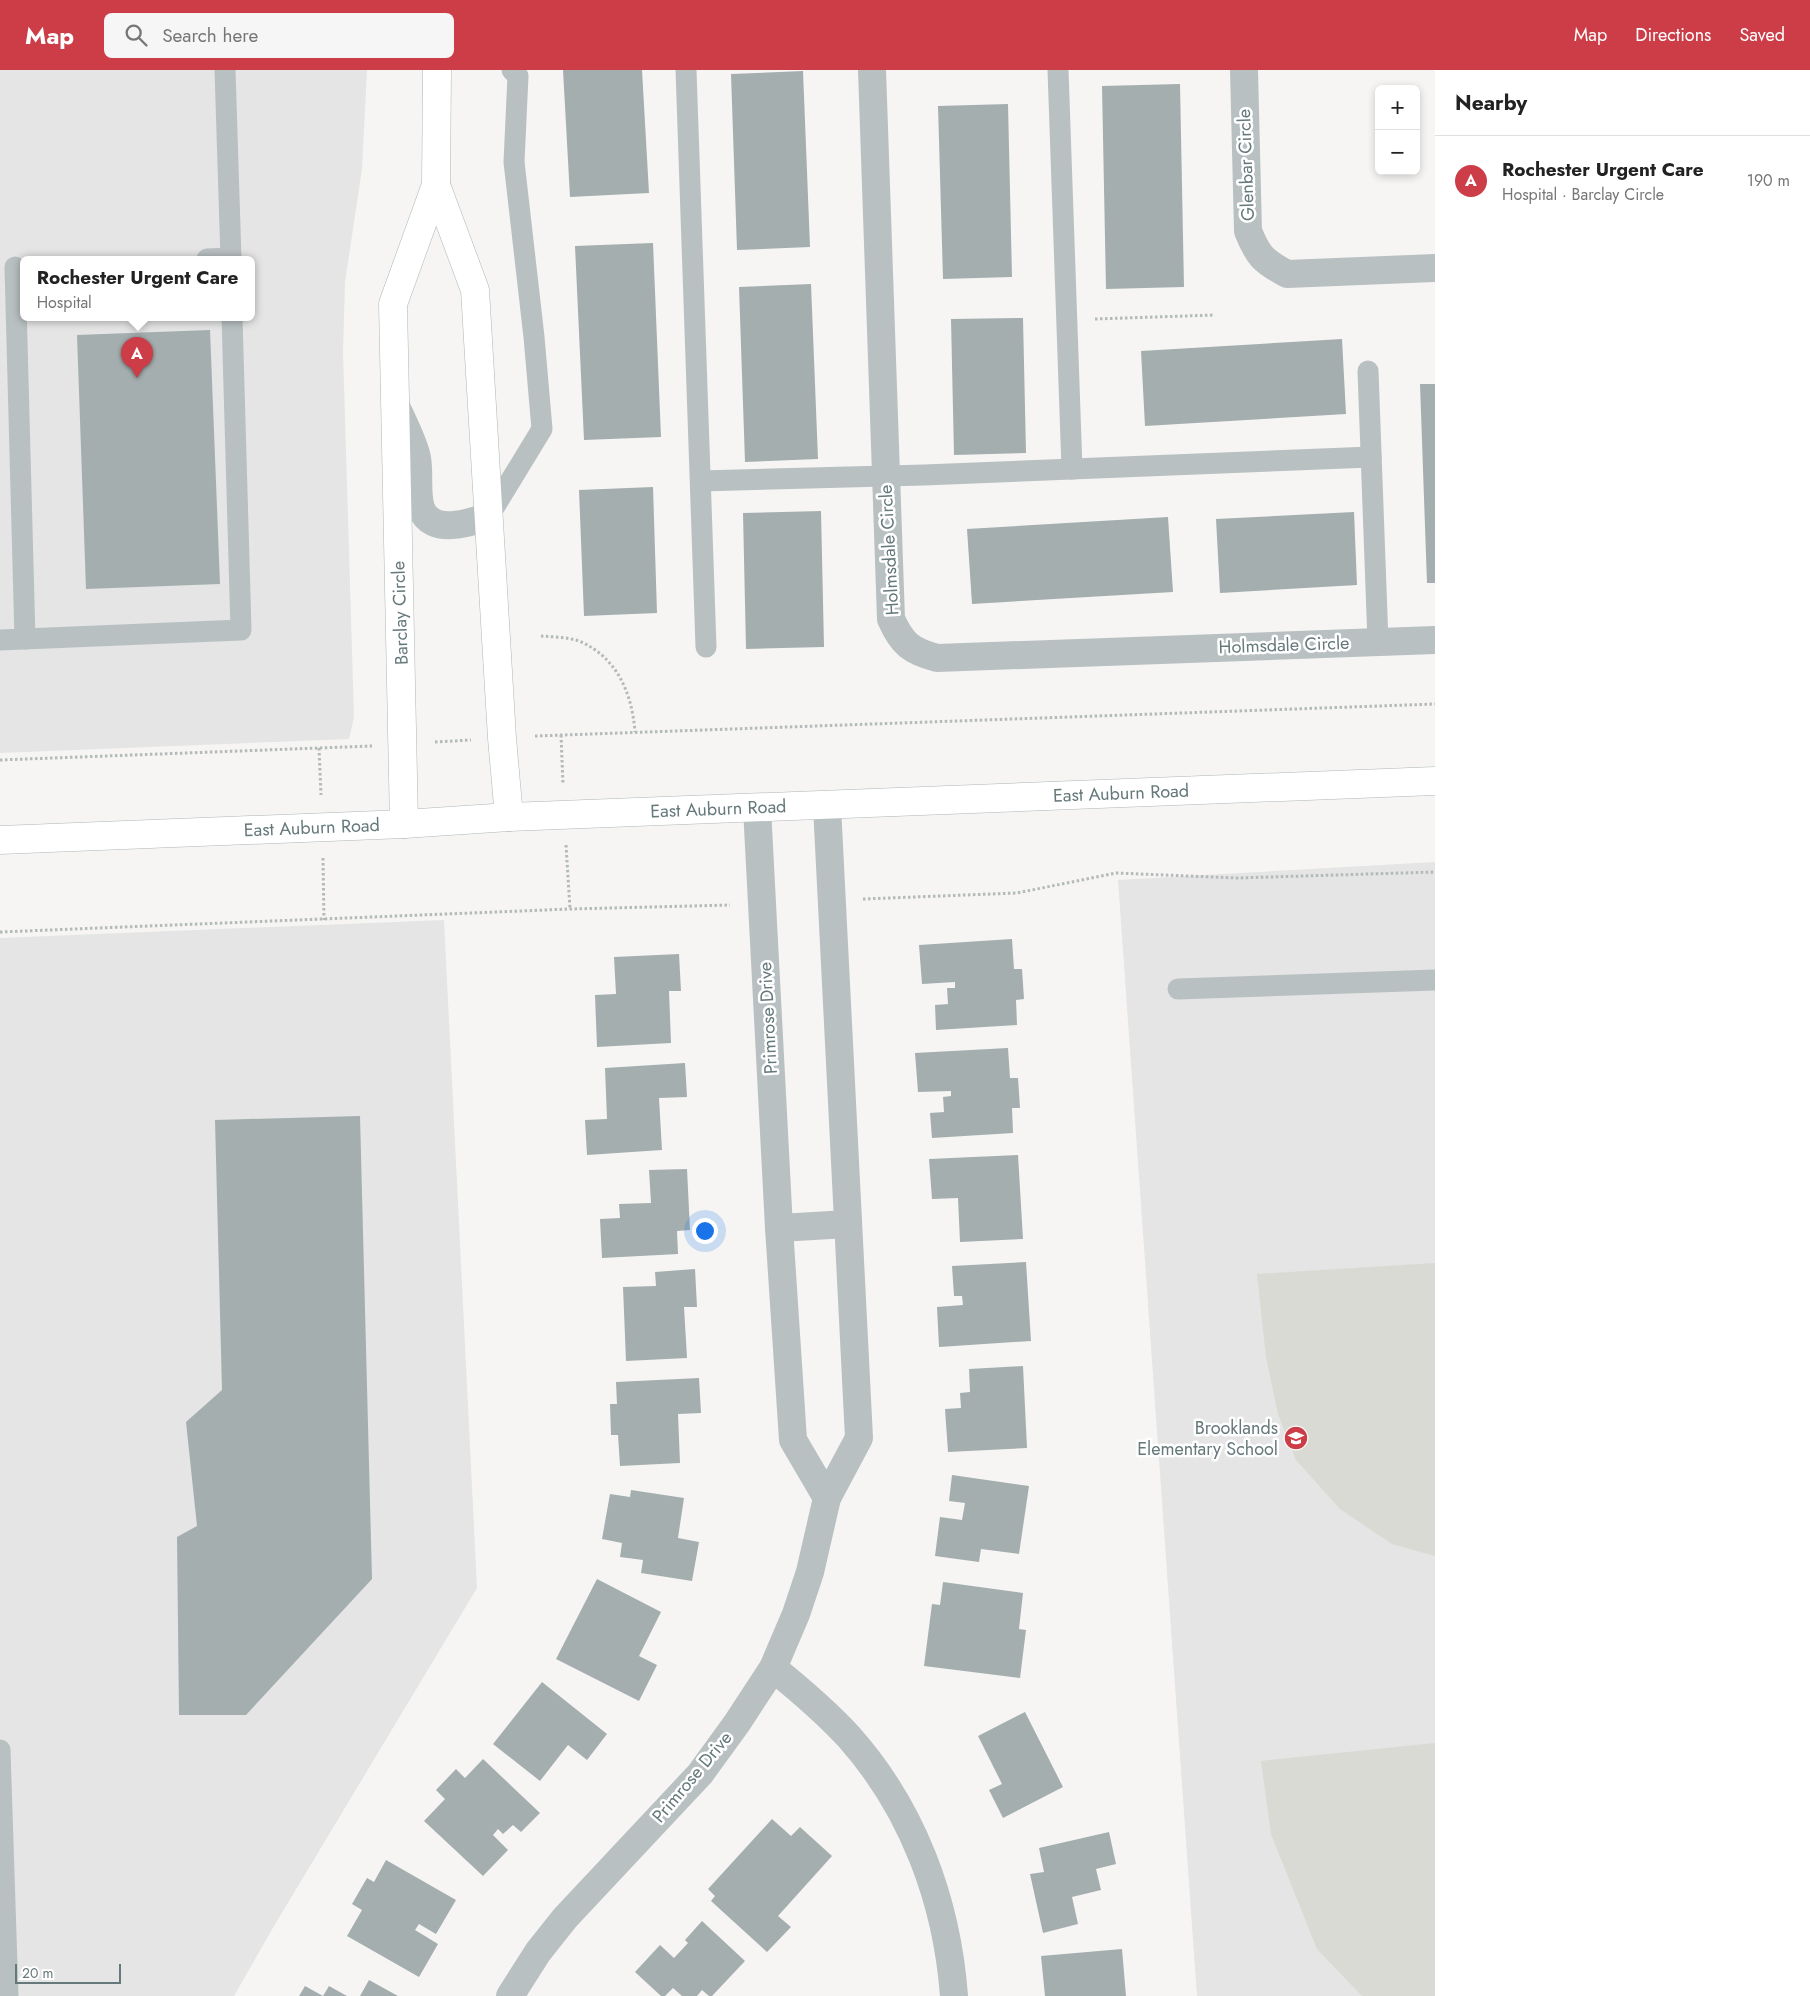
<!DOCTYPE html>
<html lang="en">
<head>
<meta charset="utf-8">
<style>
	:root { --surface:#fff; --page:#f6f6f6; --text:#222; --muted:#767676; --line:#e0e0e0; --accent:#cc3d47 }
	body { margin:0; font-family:Jost,sans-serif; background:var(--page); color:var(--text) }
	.controls { position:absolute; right:15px; top:15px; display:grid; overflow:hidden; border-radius:8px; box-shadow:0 2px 8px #0003 }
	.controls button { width:45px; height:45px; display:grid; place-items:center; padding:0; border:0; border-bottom:1px solid var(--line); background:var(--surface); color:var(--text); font:25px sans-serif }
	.scale { position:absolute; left:15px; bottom:12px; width:106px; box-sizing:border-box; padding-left:5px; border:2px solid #65787a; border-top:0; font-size:14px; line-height:18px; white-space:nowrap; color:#65787a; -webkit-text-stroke:4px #fff; paint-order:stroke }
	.you { position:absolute; left:704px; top:1160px; width:18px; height:18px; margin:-12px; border:4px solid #fff; border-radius:50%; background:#1a73e8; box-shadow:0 0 0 8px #1a73e833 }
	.badge { display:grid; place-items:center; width:32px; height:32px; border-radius:50%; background:var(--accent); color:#fff; font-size:16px; font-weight:700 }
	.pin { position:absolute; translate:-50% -41px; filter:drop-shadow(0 1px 2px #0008) }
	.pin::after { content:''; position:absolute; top:26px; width:18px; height:15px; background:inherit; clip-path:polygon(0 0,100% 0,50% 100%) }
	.popup { position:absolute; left:20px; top:186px; width:235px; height:65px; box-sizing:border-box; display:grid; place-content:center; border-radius:8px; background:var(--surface); filter:drop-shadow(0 1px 4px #0005); font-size:16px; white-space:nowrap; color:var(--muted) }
	.popup b { font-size:19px; color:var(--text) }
	.popup::after { content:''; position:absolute; left:50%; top:100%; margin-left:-10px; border:10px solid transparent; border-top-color:var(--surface) }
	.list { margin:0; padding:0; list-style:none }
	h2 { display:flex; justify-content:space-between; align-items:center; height:65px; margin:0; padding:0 20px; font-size:21px }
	h2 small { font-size:16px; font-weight:400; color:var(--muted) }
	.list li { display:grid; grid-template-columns:32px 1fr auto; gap:15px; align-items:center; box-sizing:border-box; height:90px; padding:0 20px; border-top:1px solid var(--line) }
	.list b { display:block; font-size:19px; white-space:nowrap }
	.list p { margin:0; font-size:16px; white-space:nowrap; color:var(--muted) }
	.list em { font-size:16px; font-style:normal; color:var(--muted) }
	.icon { flex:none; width:28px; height:28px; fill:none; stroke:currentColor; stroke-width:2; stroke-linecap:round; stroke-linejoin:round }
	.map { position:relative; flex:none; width:1435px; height:1926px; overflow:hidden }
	header { display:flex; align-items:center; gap:30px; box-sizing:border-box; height:70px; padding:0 25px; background:var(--accent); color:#fff }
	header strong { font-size:24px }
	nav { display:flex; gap:28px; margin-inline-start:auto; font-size:18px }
	.search { width:350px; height:45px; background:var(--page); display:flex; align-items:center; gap:12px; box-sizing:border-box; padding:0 18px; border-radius:8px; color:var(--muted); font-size:19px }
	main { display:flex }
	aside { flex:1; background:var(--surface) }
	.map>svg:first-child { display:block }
</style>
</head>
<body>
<header>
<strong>Map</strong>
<div class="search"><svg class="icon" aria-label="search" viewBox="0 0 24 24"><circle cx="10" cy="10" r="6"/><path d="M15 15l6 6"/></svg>Search here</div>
<nav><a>Map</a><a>Directions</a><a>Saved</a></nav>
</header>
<main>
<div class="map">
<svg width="1435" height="1926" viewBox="0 0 1435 1926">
	<rect width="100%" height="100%" fill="#f6f5f3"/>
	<g fill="#e4e5e4" fill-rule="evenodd">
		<path d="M0 0H367L362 99 345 212 343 282 354 647 349 669 0 683ZM23 189H251V247H23Z"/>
		<path d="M1435 792V1926H1197L1118 810Z"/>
		<path d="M444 850 477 1518 274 1856 234 1926H0V868Z"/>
	</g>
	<g fill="#d8dad3">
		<path d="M1435 1193V1486L1392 1474 1340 1439 1296 1390 1278 1344 1266 1287 1257 1204Z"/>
		<path d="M1435 1673V1926H1362L1317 1879 1271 1764 1261 1691Z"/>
	</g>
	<g fill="#a4aeaf">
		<path d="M563 0H642L649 123 570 127Z"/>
		<path d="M803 1 810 177 737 180 731 4Z"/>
		<path d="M1180 14 1184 217 1106 219 1102 16Z"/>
		<path d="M1008 34 1012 207 943 209 938 36Z"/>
		<path d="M653 173 661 367 584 370 575 176Z"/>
		<path d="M811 214 818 389 745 392 739 217Z"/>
		<path d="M1023 248 1026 383 954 385 951 249Z"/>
		<path d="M210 260 220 514 86 519 77 265Z"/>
		<path d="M1342 269 1346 344 1145 356 1141 281Z"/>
		<path d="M1420 314H1435V513H1427Z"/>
		<path d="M653 417 657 543 584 546 579 420Z"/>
		<path d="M821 441 824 577 746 579 743 443Z"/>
		<path d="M1354 442 1357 515 1220 523 1216 449Z"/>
		<path d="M1168 447 1173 522 972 534 967 459Z"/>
		<path d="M1012 869 1014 899H1022L1024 929 1016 930 1017 955 936 960 935 935 948 934 947 918H955V912L922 914 919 875Z"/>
		<path d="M679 884 681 921H669L671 973 597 977 595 925 616 924 614 887Z"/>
		<path d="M1008 978 1010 1008H1018L1020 1038H1012L1013 1063 932 1068 930 1043 944 1042 943 1027 951 1026V1021L918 1022 915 983Z"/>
		<path d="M685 993 687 1027 659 1028 662 1080 587 1085 585 1050 607 1049 605 998Z"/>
		<path d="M360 1046 372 1509 246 1645H179L177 1467 197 1456 186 1352 222 1320 215 1050Z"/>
		<path d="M1018 1085 1023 1169 960 1172 958 1128 932 1129 929 1089Z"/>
		<path d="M687 1099 690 1160 677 1161 678 1184 602 1188 600 1149 620 1148 619 1134 651 1133 649 1100Z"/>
		<path d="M1026 1192 1031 1271 939 1277 937 1237 963 1235 962 1226H954L952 1196Z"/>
		<path d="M695 1199 697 1237H684L687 1288 626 1291 623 1217 656 1216 655 1202Z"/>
		<path d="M1023 1296 1027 1378 948 1382 945 1339 961 1338 960 1323 970 1322 969 1299Z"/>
		<path d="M699 1308 701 1343 678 1344 680 1393 620 1396 618 1365H611L610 1334H617L616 1312Z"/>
		<path d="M952 1405 1029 1416 1019 1484 981 1479 979 1492 935 1486 940 1447 962 1450 965 1433 949 1431Z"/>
		<path d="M631 1420 684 1428 678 1468 699 1472 692 1511 641 1503 643 1490 620 1487 622 1473 602 1469 610 1424 630 1427Z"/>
		<path d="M597 1509 661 1542 639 1586 657 1595 639 1631 556 1589Z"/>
		<path d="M943 1512 1023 1523 1019 1559 1026 1560 1020 1608 924 1596 932 1534 940 1535Z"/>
		<path d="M542 1612 607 1664 587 1690 568 1675 540 1711 493 1674Z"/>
		<path d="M1025 1642 1063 1717 1003 1748 989 1720 1002 1714 978 1666Z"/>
		<path d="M483 1689 540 1743 521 1762 513 1755 503 1764 498 1759 493 1765 508 1780 483 1806 424 1751 445 1729 436 1720 456 1699 465 1708Z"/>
		<path d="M772 1749 791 1766 800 1757 832 1786 778 1846 791 1857 767 1882 711 1831 715 1826 708 1819Z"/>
		<path d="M1109 1762 1116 1794 1096 1799 1101 1820 1072 1827 1078 1854 1043 1863 1030 1804 1044 1802 1039 1778Z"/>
		<path d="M386 1790 456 1830 436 1864 419 1854 415 1860 438 1874 419 1907 347 1866 362 1840 352 1834 367 1808 374 1812Z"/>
		<path d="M702 1851 745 1891 712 1926H709L702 1920 697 1926H682L673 1918 665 1926H661L635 1902 660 1875 674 1888 688 1873 685 1870Z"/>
		<path d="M1122 1879 1126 1926H1045L1041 1886Z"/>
		<path d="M369 1910 398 1926H360Z"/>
		<path d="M305 1916 323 1926H299Z"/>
		<path d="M329 1916 347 1926H323Z"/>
	</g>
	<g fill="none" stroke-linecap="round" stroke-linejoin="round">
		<g stroke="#aeb6b7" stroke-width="29">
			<g id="secondary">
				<path d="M436 115 475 220 502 668 509 747"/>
				<path d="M404 754 393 234 436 115 437 0"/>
				<path id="s1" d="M0 770 404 754 509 747 1435 711"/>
			</g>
		</g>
		<g stroke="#b4b9ba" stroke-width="3" stroke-dasharray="2.5 2.5" stroke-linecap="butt">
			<path d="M1095 249 1215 245"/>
			<path d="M541 566C553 567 567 567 579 571 617 587 632 623 635 662"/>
			<path d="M561 665 563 714"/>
			<path d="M535 666 1435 634"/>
			<path d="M435 672 471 670"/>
			<path d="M319 678 321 725"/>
			<path d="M0 690 372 676"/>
			<path d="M566 775 570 839"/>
			<path d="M323 788 324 850"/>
			<path d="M863 829 1017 823 1116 803 1237 808 1435 802"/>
			<path d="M0 862 570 839 730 835"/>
		</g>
		<g stroke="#b9c0c1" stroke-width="21">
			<path d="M225 0 231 189"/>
			<path d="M686 0 706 577"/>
			<path d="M1058 0 1072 399"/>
			<path d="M207 189 231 188"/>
			<path d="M15 197 25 569"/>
			<path d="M1368 301 1378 572"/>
			<path d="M701 411 924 405 1371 387"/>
			<path d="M489 446 542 359 534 267 514 92 518 6 512 0"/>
			<path d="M0 570 241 560 232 247"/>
			<path d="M1178 919 1435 910"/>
			<path d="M0 1680 8 1926"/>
		</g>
		<g stroke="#b9c0c1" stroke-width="28">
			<path d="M872 0 891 549C902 574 911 581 937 588L1435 570"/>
			<path d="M1244 0 1248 161C1258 186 1263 191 1287 204L1435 198"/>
			<path d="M395 334C402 350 414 372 417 388 420 404 416 423 421 438 431 466 470 453 489 446"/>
			<path d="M757 738 779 1158 793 1370 827 1428 859 1368 827 736"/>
			<path d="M779 1158 848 1154"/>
			<path d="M773 1598C799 1619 826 1642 849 1667 913 1739 947 1831 954 1926"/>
			<path d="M510 1926 538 1882 565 1848 700 1704 737 1653 773 1598 796 1544 810 1502 827 1428"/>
		</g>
		<use href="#secondary" stroke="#fff" stroke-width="28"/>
	</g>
	<defs>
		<g id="school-disc" transform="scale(1.25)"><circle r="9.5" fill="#cc3d47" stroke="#fff"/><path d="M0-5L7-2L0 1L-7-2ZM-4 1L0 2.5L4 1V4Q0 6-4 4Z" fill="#fff"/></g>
	</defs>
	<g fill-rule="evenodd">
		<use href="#school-disc" x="1296" y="1368"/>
	</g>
	<g text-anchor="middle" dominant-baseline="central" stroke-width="5" stroke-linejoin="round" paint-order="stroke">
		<g font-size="18" fill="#65787a" stroke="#fff">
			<text transform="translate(1246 95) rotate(-92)">Glenbar Circle</text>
			<text transform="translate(889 480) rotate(-93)">Holmsdale Circle</text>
			<text transform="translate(400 543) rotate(-92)">Barclay Circle</text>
			<text transform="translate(1284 575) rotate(-2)">Holmsdale Circle</text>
			<text stroke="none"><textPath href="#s1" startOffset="1122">East Auburn Road</textPath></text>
			<text stroke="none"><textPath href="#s1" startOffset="719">East Auburn Road</textPath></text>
			<text stroke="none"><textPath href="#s1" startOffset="312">East Auburn Road</textPath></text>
			<text transform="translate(768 948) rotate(-93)">Primrose Drive</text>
			<text transform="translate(692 1707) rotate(-50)">Primrose Drive</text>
		</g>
		<g font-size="18" fill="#65787a" stroke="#fff" text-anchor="end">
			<text x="1278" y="1358">Brooklands<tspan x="1278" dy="21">Elementary School</tspan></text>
		</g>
	</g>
</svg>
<div class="controls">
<button>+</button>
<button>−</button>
</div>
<div class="scale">20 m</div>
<div class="you"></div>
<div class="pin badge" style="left:137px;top:308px">A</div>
<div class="popup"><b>Rochester Urgent Care</b>Hospital</div>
</div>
<aside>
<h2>Nearby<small></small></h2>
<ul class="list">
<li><span class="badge">A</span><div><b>Rochester Urgent Care</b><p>Hospital · Barclay Circle</p></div><em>190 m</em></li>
</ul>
</aside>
</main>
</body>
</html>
